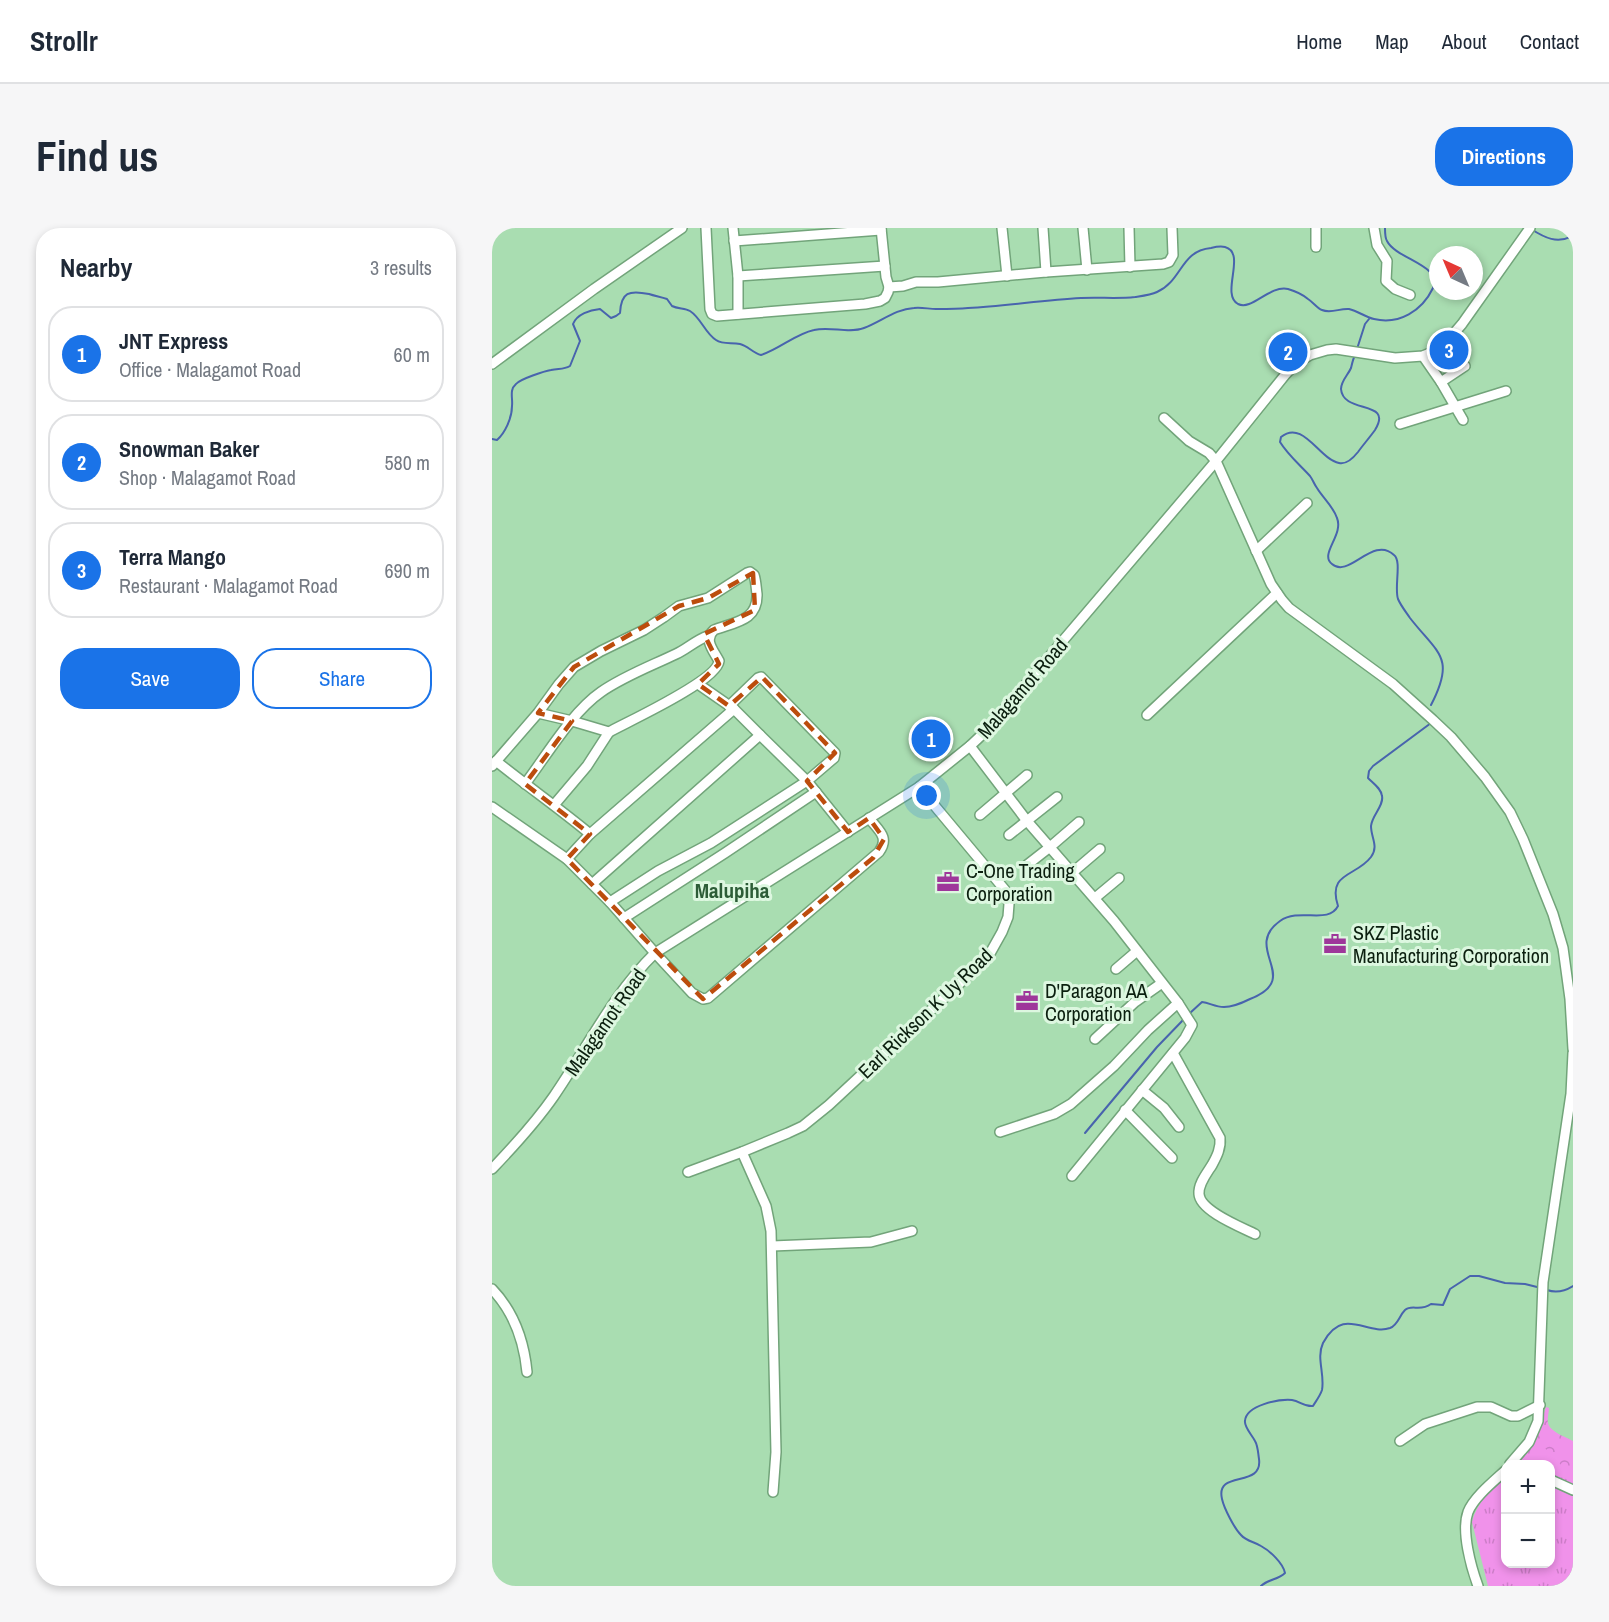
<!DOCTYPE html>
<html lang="en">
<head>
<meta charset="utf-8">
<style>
	:root { --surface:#fff; --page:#f6f6f7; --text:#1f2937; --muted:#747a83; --line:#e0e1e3; --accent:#1a73e8 }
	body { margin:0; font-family:"Archivo Narrow",sans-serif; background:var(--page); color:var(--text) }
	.controls { position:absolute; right:18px; bottom:18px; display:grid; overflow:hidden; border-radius:12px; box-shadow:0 3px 9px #0003 }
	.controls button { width:54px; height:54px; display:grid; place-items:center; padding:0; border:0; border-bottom:2px solid var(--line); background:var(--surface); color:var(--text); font:30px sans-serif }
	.compass { position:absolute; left:937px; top:18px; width:54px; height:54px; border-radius:50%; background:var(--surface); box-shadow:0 3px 9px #0003; rotate:316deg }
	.you { position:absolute; left:435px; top:568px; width:21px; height:21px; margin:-15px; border:4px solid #fff; border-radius:50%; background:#1a73e8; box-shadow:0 0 0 9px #1a73e833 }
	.badge { display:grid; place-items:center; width:39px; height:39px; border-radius:50%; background:var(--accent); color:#fff; font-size:20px; font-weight:700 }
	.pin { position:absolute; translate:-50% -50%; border:3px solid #fff; box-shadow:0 2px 6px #0006 }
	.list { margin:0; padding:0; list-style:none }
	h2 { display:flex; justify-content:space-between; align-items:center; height:78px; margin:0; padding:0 24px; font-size:26px }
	h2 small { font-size:20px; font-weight:400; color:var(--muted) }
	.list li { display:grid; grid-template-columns:39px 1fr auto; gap:18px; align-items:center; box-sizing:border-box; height:96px; margin:0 12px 12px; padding:0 12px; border:2px solid var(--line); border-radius:24px }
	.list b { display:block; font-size:22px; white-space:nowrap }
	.list p { margin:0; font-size:20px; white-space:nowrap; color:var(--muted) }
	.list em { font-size:20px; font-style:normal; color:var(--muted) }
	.actions { display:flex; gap:12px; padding:18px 24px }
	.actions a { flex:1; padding:14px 0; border:2px solid var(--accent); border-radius:24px; text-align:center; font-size:21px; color:var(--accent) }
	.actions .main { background:var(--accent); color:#fff }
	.map { position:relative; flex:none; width:1081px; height:1358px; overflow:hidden; border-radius:24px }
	header { display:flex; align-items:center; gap:36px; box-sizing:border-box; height:84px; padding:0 30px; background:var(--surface); border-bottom:2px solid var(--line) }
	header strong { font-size:28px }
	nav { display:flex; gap:33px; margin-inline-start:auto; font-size:21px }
	.intro { display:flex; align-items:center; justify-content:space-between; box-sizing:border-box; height:144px; padding:0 36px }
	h1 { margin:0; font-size:42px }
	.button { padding:15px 27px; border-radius:24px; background:var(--accent); color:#fff; font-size:21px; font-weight:700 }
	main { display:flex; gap:36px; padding:0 36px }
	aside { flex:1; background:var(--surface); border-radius:24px; box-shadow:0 3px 9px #0003 }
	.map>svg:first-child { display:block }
</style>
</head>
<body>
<header>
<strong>Strollr</strong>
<nav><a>Home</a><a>Map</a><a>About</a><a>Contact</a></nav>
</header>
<div class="intro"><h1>Find us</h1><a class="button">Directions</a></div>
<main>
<aside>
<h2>Nearby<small>3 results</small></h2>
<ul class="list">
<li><span class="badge">1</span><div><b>JNT Express</b><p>Office · Malagamot Road</p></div><em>60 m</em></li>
<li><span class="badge">2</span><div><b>Snowman Baker</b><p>Shop · Malagamot Road</p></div><em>580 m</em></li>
<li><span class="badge">3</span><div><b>Terra Mango</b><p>Restaurant · Malagamot Road</p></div><em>690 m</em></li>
</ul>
<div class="actions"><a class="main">Save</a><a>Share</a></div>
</aside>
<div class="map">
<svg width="1081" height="1358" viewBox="0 0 1081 1358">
	<defs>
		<pattern id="grass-tufts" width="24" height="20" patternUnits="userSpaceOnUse" patternTransform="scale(1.5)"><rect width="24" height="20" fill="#f092ea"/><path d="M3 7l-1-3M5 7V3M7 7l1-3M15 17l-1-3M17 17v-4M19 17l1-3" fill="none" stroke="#cc7dc8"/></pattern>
		<pattern id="forest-crowns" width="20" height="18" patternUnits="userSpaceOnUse" patternTransform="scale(1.5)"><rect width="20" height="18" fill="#f092ea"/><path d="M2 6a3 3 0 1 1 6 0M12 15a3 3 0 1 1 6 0" fill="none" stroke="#cc7dc8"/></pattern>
	</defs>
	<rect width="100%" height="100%" fill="#a9ddb1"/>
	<path fill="url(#grass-tufts)" d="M1044 1211 1081 1233V1358H996L980 1294C985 1274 1000 1261 1013 1247L1014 1336H1058V1236H1024L1033 1227Z"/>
	<path fill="url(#forest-crowns)" d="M1054 1179 1057 1180C1057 1184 1055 1190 1056 1195 1058 1204 1074 1209 1081 1213V1247L1074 1242 1044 1211Z"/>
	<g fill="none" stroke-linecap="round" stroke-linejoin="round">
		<g stroke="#4864ad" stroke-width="2">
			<path d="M1039 1C1053 10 1065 16 1081 8"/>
			<path d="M865 121 873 96 877 91"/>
			<path d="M863 127C861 131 860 136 859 140 856 147 849 153 849 161 851 187 902 171 883 202 878 209 871 217 866 224 862 229 855 237 847 235 827 231 811 191 789 209L788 214C796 227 808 237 818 248 821 252 822 256 825 260 831 270 841 278 845 290 852 307 827 326 840 336 857 351 881 307 902 327 910 333 902 359 906 371 909 378 914 384 918 390 946 426 964 429 939 477"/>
			<path d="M0 211 5 212C13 205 20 190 20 178 21 170 17 162 24 156 28 151 53 143 59 142 66 140 71 142 78 138L88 113 81 96C85 86 98 82 108 81L119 90 124 88 128 85C129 64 137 62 157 66 163 68 169 69 175 71L180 78C186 81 193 80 198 83 209 90 213 105 224 112 231 117 240 114 248 116 256 118 261 125 269 127 288 121 303 106 322 102 339 98 356 106 372 100 389 94 403 81 422 80 429 79 437 81 444 81 455 81 466 81 476 80 514 78 551 72 589 70 607 69 626 71 643 69 650 68 659 67 665 64 691 52 688 23 719 20 723 19 729 18 733 19 755 25 728 66 746 76 760 83 777 57 796 61 803 63 810 66 816 71 821 74 825 80 830 82 839 86 848 80 857 81 866 83 873 89 882 91 907 97 930 83 941 60 952 38 904 31 895 13 893 10 893 4 893 0"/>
			<path d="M698 785 710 774C718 775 723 779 732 779 741 779 750 775 758 771 812 750 749 721 788 693 808 679 836 697 846 678 835 644 864 649 879 629 887 618 879 610 879 598 880 587 892 578 890 568 889 560 881 555 876 550L877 543 881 538 939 495"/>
			<path d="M593 905 665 819 693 790"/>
			<path d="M1055 1062C1064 1065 1073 1063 1081 1058"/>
			<path d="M769 1358C776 1351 786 1352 793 1345 791 1335 778 1323 769 1318 763 1314 754 1313 749 1307 742 1300 732 1280 730 1271 723 1241 771 1261 767 1231 766 1225 766 1218 763 1213 760 1207 752 1199 753 1193 754 1177 787 1171 800 1172 808 1173 812 1179 821 1178 824 1173 828 1168 830 1162 833 1146 824 1130 831 1115 851 1077 875 1108 898 1100 906 1097 907 1088 913 1082 920 1076 928 1084 939 1076L951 1077 958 1061 978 1048H987L1013 1055 1033 1056 1049 1060"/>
		</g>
		<g stroke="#72a47a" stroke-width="12">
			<g id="minor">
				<path d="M214 0 218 81 220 86 225 88 373 76 388 73 393 70 396 64 397 59 394 49 389 0"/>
				<path d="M241 0 246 48V86"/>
				<path d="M510 0 515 48"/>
				<path d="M551 0 554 44"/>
				<path d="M591 0 595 42"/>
				<path d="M637 0 638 39"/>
				<path d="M882 0 885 17 895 33 894 53 903 61 918 67"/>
				<path d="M242 13 389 2"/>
				<path d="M824 19V0"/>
				<path d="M246 48 393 38"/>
				<path d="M397 59 411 58 424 54H446L554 44 671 36 677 34 681 27 680 0"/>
				<path d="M931 128 949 154 971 192"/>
				<path d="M0 136 102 61 190 0"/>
				<path d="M949 154 973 138"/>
				<path d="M672 190 697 213 717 225 724 233 779 356 790 372 797 380 901 456 941 492 959 509 993 549 1018 584 1031 611 1061 686 1071 720 1078 771 1081 821"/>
				<path d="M908 196 1014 163"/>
				<path d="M764 323 815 275"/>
				<path d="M206 456 242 481 268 507"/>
				<path d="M655 487 785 365"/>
				<path d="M478 518 535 593 622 693 686 775 700 797 693 810 580 948"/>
				<path d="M4 533C35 558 68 581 98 606"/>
				<path d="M0 538 46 485 67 456 82 439 109 423 152 402 172 389 187 378 216 370 255 345 258 344 262 347C264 353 264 359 265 366 266 393 243 394 222 402 211 412 222 423 227 433 225 453 137 493 117 504L80 493 46 485"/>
				<path d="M33 556C55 527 80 484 109 464 132 448 159 438 184 426 195 421 204 412 216 408"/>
				<path d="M62 577 95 538 117 504"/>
				<path d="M0 579 75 631 118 674 163 725 200 765 211 771 216 770 387 624C398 609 386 602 377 590"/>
				<path d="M488 587 535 547"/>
				<path d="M517 607 565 569"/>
				<path d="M75 631 98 606 242 481"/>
				<path d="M535 637 558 619 587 594"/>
				<path d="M581 644 608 621"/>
				<path d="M100 656 268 507 315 553 356 604"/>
				<path d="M603 670 627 650"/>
				<path d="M118 674 166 643 219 615 315 553 342 530 343 525 341 523 269 449 266 450 237 478"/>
				<path d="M132 690 233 625 324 564"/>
				<path d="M624 741 645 723"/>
				<path d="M603 811 643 774 670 755"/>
				<path d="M681 825 728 910C729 920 725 928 720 937 715 945 706 956 707 966 708 983 749 999 763 1006"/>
				<path d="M650 862 672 880 687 899"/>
				<path d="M633 882 680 930"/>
				<path d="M508 904 562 886 579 876 622 838 656 802 686 775"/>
				<path d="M250 924 274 978 279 1003 284 1224 281 1264"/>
				<path d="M0 941C22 918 44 894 62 868 95 820 121 766 163 725L427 559 478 518 494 503 724 233 793 147 804 135 818 127 835 122 844 121 903 130 931 128 945 122 952 117 970 96 1038 0"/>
				<path d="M196 944 250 924 296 905 311 898 337 877 496 729 510 704 516 689 517 676 513 662 427 559"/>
				<path d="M280 1018 379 1014 420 1003"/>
				<path d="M0 1061C22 1084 32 1113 35 1144"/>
				<path d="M908 1213 933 1196 985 1179H999L1019 1188H1026L1048 1177"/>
				<path d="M1018 1236 1037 1214 1046 1193 1051 1054 1079 866 1081 825"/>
				<path d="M1059 1252 1081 1262"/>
				<path d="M986 1358C979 1339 969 1303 976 1284 982 1269 1002 1253 1014 1242"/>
			</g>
		</g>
		<use href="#minor" stroke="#fff" stroke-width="9"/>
	</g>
	<path fill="none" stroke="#bc4d0d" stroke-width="4.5" stroke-dasharray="12 8" stroke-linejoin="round" d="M261 345 263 382 212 406 227 436 206 456 237 478 270 449 343 525 315 553 356 604 377 590 392 611 381 630 211 771 75 631 98 606 33 556 80 493 46 485 82 439 187 378 216 370Z"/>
	<defs>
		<g id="office-bare" transform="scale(1.8)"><path d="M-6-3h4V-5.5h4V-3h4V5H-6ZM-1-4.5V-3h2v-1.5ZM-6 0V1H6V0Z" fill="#9e379a" stroke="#ddf7e0" stroke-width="2.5" paint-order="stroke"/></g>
	</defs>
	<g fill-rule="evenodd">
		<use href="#office-bare" x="456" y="654"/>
		<use href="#office-bare" x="843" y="716"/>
		<use href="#office-bare" x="535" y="773"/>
	</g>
	<g text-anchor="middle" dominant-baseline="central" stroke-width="6" stroke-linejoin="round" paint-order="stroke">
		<g font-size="20" fill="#0b1f0f" stroke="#ddf7e0">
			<text transform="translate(530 460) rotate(-49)">Malagamot Road</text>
			<text transform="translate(433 785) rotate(-44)">Earl Rickson K Uy Road</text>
			<text transform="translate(113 794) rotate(-55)">Malagamot Road</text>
		</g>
		<g font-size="20" fill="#0b1f0f" stroke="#ddf7e0" text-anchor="start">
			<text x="474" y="642">C-One Trading<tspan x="474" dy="23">Corporation</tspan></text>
			<text x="861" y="704">SKZ Plastic<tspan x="861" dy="23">Manufacturing Corporation</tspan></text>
			<text x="553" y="762">D'Paragon AA<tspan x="553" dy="23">Corporation</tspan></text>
		</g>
		<g font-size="21" font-weight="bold" fill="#2d5d37" stroke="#ddf7e0">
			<text x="240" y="662">Malupiha</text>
		</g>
	</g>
</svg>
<div class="controls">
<button>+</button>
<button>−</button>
</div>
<svg class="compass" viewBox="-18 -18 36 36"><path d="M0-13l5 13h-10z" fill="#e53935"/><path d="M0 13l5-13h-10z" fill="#747a83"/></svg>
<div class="you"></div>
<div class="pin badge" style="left:439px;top:511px">1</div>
<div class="pin badge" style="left:796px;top:124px">2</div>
<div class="pin badge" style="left:957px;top:122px">3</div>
</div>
</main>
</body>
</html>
